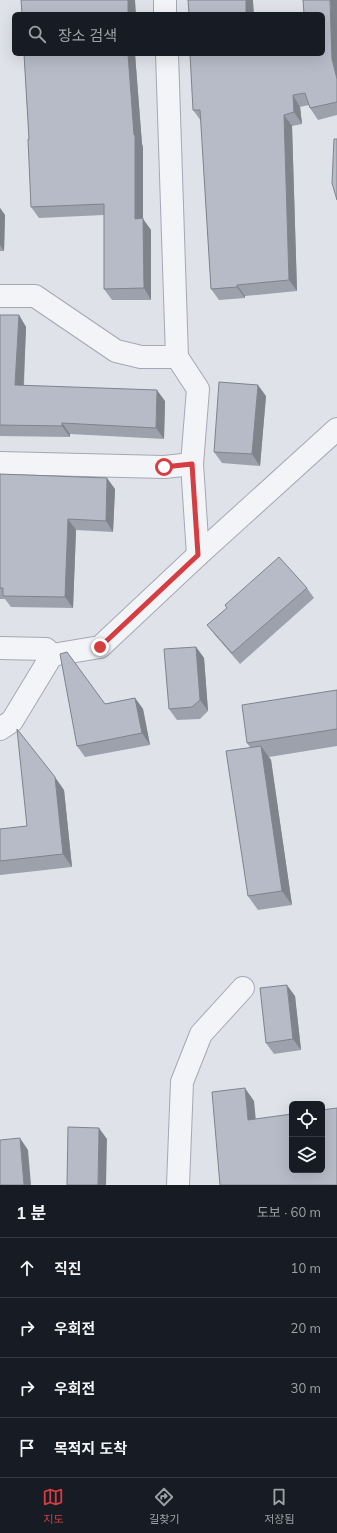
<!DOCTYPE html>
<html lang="ko">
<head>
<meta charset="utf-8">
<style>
	:root { --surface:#171b24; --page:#20242c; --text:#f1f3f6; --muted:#9ea1a6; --line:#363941; --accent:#d63d41 }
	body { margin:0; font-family:Mulish,"Noto Sans KR",sans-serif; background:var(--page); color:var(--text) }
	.controls { position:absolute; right:12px; bottom:12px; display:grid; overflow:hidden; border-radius:6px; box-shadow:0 4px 16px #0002 }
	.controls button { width:36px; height:36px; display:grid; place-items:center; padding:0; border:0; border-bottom:1px solid var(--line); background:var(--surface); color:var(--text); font:20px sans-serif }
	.stop { position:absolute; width:12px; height:12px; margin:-9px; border:3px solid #d63d41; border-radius:50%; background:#fff }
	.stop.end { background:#d63d41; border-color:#fff; box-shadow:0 1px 4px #0008 }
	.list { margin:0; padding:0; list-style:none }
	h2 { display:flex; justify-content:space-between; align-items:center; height:52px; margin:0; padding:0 16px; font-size:17px }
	h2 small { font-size:13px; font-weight:400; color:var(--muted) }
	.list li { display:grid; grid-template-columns:26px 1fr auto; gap:12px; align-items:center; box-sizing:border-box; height:60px; padding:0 16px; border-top:1px solid var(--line) }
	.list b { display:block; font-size:15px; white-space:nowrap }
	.list em { font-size:13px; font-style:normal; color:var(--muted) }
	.icon { flex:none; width:22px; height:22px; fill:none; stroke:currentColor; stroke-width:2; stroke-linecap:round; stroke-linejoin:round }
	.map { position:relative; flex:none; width:337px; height:1185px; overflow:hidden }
	.search { position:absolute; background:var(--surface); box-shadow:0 4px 16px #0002; left:12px; right:12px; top:12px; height:44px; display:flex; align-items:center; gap:10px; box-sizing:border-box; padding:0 14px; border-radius:6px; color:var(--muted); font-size:15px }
	.sheet { height:292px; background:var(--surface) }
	nav { display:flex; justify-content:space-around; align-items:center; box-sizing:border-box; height:56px; border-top:1px solid var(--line); background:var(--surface); font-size:11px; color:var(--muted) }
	nav a { display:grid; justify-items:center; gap:2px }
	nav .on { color:var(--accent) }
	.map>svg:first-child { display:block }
</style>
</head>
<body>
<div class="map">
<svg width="337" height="1185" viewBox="0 0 337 1185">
	<rect width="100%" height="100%" fill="#e0e2ea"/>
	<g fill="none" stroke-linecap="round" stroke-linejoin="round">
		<g stroke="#a5a8b4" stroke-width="24">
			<g id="minor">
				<path d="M165 0V14"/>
				<path d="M167 54 177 357 198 389 192 464 198 555"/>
				<path d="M0 296H35L116 351 141 357H177"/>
				<path d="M0 463 164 467 192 464"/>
				<path d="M0 648 46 649 52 655"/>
				<path d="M0 729 12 721 52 655 100 647 198 555 337 429"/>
				<path d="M178 1185 182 1082 201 1034 243 988"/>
			</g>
		</g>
		<use href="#minor" stroke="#f3f4f8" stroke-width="22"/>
	</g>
	<g fill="#9da1ab">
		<path d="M337 0V115L318 120 310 108 309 105 300 107 302 124 292 126 297 291 245 296V298L219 300 211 289 201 121 193 110 323 54Z"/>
		<path d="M24 54H135L142 144 143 147V219L151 230V300H112L104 289V215L39 218 31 207 29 139Z"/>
		<path d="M0 208 5 215 4 251H0Z"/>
		<path d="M0 315H19L26 327 24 385 165 401 164 439 70 434V437L0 436Z"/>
		<path d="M266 396 260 466 222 463 214 452Z"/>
		<path d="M0 474 115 489 113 532 76 530 73 608 11 607 5 599H0Z"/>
		<path d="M307 588 314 598 240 664 215 635 207 625 227 608 225 605Z"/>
		<path d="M196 647 204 658 208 711 200 719 177 720 169 709Z"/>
		<path d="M337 690V746L269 757 271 760 292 905 258 910 248 896 250 747 247 743Z"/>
		<path d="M135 698 143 709 150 745 85 757 77 746 105 704Z"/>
		<path d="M64 790 72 867 0 875V829L27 826Z"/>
		<path d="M295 996 301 1050 274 1054 266 1043Z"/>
	</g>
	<g fill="#7f838b">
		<path d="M128 0H135L136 14H128Z"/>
		<path d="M246 0H253V1L254 14H246Z"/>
		<path d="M330 0H337V79L332 59Z"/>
		<path d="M128 54H135L142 144 143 147V219L151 230V300L144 288 135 219 134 135Z"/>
		<path d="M293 95 300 107 302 124 294 112Z"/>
		<path d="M284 115 292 126 297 291 289 280Z"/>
		<path d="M0 208 5 215 4 251 0 245Z"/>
		<path d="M237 285 245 296V298L237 287Z"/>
		<path d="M19 315 26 327 23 396 15 385Z"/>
		<path d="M258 385 266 396 260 466 252 454Z"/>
		<path d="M157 390 165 401 164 439 156 428Z"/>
		<path d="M62 423 70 434V437L62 426Z"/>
		<path d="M107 478 115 489 113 532 106 521Z"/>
		<path d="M68 519 76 530 73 608 65 597Z"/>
		<path d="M196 647 204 658 208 711 200 700Z"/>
		<path d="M135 698 143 709 150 745 142 733Z"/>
		<path d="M261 746 271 760 292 905 282 891Z"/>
		<path d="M55 777 64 790 72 867 63 854Z"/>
		<path d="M287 985 295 996 301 1050 293 1039Z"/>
		<path d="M245 1088 254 1101 257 1132 248 1120Z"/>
		<path d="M99 1128 107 1139 106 1185H98Z"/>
		<path d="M20 1138 28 1150 31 1185H24Z"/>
	</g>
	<g fill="#b6bbc7" stroke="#7f838b">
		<path d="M21 0H128V14H22Z"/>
		<path d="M188 0H246V14H189Z"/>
		<path d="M303 0H330L332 59 337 79V102L310 108 305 93 293 95 294 112 284 115 289 280 237 285V287L211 289 200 110H193L190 54H323V14H304Z"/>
		<path d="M24 54H128L134 135H135V219L143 218 144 288 104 289V204L31 207 28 139H29Z"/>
		<path d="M334 139H337V200L332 183Z"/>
		<path d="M0 315H19L15 385 157 390 156 428 62 423V426L0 425Z"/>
		<path d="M219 382 258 385 252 454 214 452Z"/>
		<path d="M0 474 107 478 106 521 68 519 65 597 3 596V588H0Z"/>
		<path d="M279 557 307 588 232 653 207 625 227 608 225 605Z"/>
		<path d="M196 647 200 700 192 707 169 709 164 649Z"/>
		<path d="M67 652 105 704 135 698 142 733 77 746 60 654Z"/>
		<path d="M337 690V729L247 743 242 705Z"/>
		<path d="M17 729 55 777 63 854 0 861V829L27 826Z"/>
		<path d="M261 746 282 891 248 896 226 751Z"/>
		<path d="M287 985 293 1039 266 1043 260 988Z"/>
		<path d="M245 1088 248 1120 292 1114V1170H322V1110L337 1108V1185H220L212 1092Z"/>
		<path d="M68 1127 99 1128 98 1185H67Z"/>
		<path d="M20 1138 24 1185H0V1140Z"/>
	</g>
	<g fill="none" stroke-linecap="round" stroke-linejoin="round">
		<path stroke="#d63d41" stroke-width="5" d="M100 647 198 555 192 464 164 467"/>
	</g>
</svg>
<div class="controls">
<button><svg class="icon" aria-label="locate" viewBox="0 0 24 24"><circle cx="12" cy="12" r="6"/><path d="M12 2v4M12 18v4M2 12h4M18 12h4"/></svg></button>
<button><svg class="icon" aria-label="layers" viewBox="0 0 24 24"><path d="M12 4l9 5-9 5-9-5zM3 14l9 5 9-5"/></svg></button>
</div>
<div class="stop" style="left:164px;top:467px"></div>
<div class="stop end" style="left:100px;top:647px"></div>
<div class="search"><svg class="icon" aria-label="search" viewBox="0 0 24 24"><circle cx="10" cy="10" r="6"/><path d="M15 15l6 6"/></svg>장소 검색</div>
</div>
<section class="sheet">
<h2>1 분<small>도보 · 60 m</small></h2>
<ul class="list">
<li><svg class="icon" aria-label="ahead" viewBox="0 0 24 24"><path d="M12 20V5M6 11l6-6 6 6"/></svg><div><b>직진</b></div><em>10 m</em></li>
<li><svg class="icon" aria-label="right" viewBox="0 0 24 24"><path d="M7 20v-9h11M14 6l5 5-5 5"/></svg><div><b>우회전</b></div><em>20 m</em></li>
<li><svg class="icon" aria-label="right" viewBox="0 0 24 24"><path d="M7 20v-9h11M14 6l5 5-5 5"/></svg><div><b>우회전</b></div><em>30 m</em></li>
<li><svg class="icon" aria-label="arrive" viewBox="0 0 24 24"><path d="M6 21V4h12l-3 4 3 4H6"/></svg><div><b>목적지 도착</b></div></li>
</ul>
</section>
<nav>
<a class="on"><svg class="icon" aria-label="map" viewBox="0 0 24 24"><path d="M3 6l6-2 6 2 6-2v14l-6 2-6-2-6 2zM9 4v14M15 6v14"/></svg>지도</a>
<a><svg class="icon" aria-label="directions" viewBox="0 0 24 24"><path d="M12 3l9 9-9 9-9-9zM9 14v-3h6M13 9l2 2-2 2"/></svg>길찾기</a>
<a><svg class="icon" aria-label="saved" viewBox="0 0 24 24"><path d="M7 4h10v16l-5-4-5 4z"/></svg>저장됨</a>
</nav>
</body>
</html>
